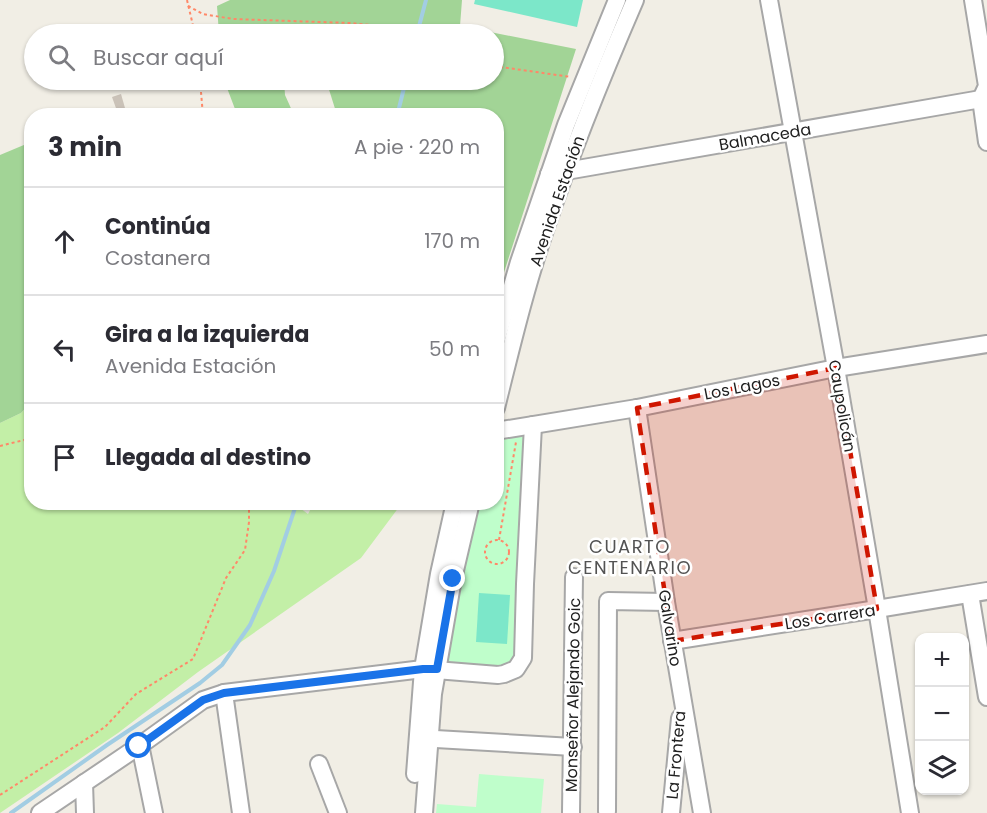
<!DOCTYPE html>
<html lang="es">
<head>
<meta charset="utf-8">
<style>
	:root { --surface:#fff; --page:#f7f7f7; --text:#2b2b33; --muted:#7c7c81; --line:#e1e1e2 }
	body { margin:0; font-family:Poppins,sans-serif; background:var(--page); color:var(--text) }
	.controls { position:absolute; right:18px; bottom:18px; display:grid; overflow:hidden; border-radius:12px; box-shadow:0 2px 4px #0004 }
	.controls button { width:54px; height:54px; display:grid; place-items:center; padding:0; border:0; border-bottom:2px solid var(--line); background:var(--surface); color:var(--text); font:30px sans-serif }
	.stop { position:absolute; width:18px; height:18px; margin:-14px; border:4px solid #1a73e8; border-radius:50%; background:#fff }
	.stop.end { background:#1a73e8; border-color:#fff; box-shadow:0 2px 6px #0008 }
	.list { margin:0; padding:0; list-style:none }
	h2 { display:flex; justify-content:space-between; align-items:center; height:78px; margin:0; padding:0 24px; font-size:26px }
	h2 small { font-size:20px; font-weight:400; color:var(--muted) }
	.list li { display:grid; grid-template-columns:39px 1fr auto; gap:18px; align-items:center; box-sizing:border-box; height:108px; padding:0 24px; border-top:2px solid var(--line) }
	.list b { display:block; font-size:22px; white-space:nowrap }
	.list p { margin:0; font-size:20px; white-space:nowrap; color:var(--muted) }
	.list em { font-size:20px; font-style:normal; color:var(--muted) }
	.icon { flex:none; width:33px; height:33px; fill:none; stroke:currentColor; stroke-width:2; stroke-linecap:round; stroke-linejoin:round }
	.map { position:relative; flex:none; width:987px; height:813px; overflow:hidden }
	.search { position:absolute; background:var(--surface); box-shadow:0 2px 4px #0004; left:24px; top:24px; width:480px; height:66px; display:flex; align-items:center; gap:15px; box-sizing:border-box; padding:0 21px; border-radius:33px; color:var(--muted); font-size:22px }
	.panel { position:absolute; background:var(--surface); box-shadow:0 2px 4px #0004; left:24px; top:108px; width:480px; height:402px; border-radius:24px }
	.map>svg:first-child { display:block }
</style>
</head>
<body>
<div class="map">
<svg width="987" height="813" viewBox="0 0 987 813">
	<rect width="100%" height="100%" fill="#f1eee5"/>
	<path fill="#c3efa7" d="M31 402 32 502H292L308 514 314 503H402L361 558 198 672 118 733 0 813V423L21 413Z"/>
	<g fill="#a2d496">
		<path d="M230 0H462L460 26 576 49 497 294 496 116 337 115 326 80H494V34H219L217 6Z"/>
		<path d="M224 80H284L285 95 294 115H240L235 109Z"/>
		<path d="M31 142V402L21 413 0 423V155Z"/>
	</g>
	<g fill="#bffecb">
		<path d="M530 431 519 644C518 648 516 653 514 657 499 678 468 665 449 661L447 647 475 503 496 502 497 439Z"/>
		<path d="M479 774 544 779 541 813H436L437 804 476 807Z"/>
	</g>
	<g fill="#7ce7c9">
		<path d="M475 0H583L577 27 474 4Z"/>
		<path d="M479 593 510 595 507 644 476 642Z"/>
	</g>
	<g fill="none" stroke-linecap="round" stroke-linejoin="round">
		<g stroke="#a2cde3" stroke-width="4">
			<path d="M417 34 426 0"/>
			<path d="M397 116 406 80"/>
			<path d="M11 813 107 745 200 683 222 665 250 625 274 571 297 502"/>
		</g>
	</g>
	<path fill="#cac2b8" d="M121 94 125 108 117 111 112 97Z"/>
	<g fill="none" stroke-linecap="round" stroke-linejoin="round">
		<g stroke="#a7a7a7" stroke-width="20">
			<g id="minor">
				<path d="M769 0 836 368 875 597 910 813"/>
				<path d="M973 0 987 86 981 99 987 142"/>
				<path d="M549 174 981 99"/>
				<path d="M496 342 519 262 566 125 617 0"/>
				<path d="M496 408C511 348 526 285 546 227 572 150 603 74 635 0"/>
				<path d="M637 408 666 602 702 813"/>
				<path d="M496 431 637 408 836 368 987 344"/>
				<path d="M970 594 987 697"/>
				<path d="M672 641 877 609 987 591"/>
				<path d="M224 693 241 813"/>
				<path d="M418 738 573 747"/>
				<path d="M140 745 154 813"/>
				<path d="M319 764 338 813"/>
				<path d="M415 774 423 669 439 574 455 502"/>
				<path d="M84 783 85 813"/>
				<path d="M607 811 608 601 666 602"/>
				<path d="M40 813 139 746 203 700 224 693 423 669 498 675 504 674 516 669 523 658 525 584 533 425"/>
				<path d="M424 813 433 694 453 579 471 502"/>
				<path d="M571 813 574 577"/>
				<path d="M671 813 680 718"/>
			</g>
		</g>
		<g stroke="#ff8868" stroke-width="2" stroke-dasharray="3 3" stroke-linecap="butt">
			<path d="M187 0 195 34"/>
			<path d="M188 6 203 14 233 19 350 23 381 26 395 34"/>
			<path d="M494 66 571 77"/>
			<path d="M200 80 203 116"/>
			<path d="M0 446 32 438"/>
			<circle cx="497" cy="552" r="12"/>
			<path d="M499 540 516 442"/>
			<path d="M0 795 105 727 136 694 193 659 226 578 245 550 249 522V502"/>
		</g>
		<use href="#minor" stroke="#fff" stroke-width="16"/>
	</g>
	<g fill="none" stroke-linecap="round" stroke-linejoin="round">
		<path stroke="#1a73e8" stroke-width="8" d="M139 746 203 700 224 693 423 669H437L453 579"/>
	</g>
	<path fill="#cf1600" fill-opacity="0.2" stroke="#cf1600" stroke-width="4.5" stroke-dasharray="12 8" stroke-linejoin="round" d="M836 368 877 609 672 641 637 408Z"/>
	<g text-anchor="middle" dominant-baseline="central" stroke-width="5" stroke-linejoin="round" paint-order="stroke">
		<g font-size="16" fill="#202020" stroke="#fff">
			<text transform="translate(765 137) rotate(-10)">Balmaceda</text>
			<text transform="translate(557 201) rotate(-71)">Avenida Estación</text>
			<text transform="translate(742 387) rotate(-11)">Los Lagos</text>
			<text transform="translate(842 406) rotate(80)">Caupolicán</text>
			<text transform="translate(830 617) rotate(-9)">Los Carrera</text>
			<text transform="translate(670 628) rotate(81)">Galvarino</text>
			<text transform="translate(573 695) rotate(-89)">Monseñor Alejando Goic</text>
			<text transform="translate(676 755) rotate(-85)">La Frontera</text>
		</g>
		<g font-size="18" letter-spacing="1.5" fill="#535353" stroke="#fff">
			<text x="630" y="546">CUARTO<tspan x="630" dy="21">CENTENARIO</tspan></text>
		</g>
	</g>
</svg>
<div class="controls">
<button>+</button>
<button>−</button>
<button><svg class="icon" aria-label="layers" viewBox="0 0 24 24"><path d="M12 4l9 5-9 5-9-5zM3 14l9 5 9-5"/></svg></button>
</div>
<div class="stop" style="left:139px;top:746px"></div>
<div class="stop end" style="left:453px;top:579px"></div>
<div class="search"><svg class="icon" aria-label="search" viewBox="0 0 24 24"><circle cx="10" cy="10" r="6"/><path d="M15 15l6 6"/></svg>Buscar aquí</div>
<section class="panel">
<h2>3 min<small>A pie · 220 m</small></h2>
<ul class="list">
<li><svg class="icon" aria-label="ahead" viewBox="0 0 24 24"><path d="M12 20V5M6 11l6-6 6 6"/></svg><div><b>Continúa</b><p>Costanera</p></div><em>170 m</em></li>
<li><svg class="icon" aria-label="left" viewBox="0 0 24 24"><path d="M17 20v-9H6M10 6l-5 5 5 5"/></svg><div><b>Gira a la izquierda</b><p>Avenida Estación</p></div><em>50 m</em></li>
<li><svg class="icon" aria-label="arrive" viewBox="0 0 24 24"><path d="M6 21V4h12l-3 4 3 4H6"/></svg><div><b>Llegada al destino</b></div></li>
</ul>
</section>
</div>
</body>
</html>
